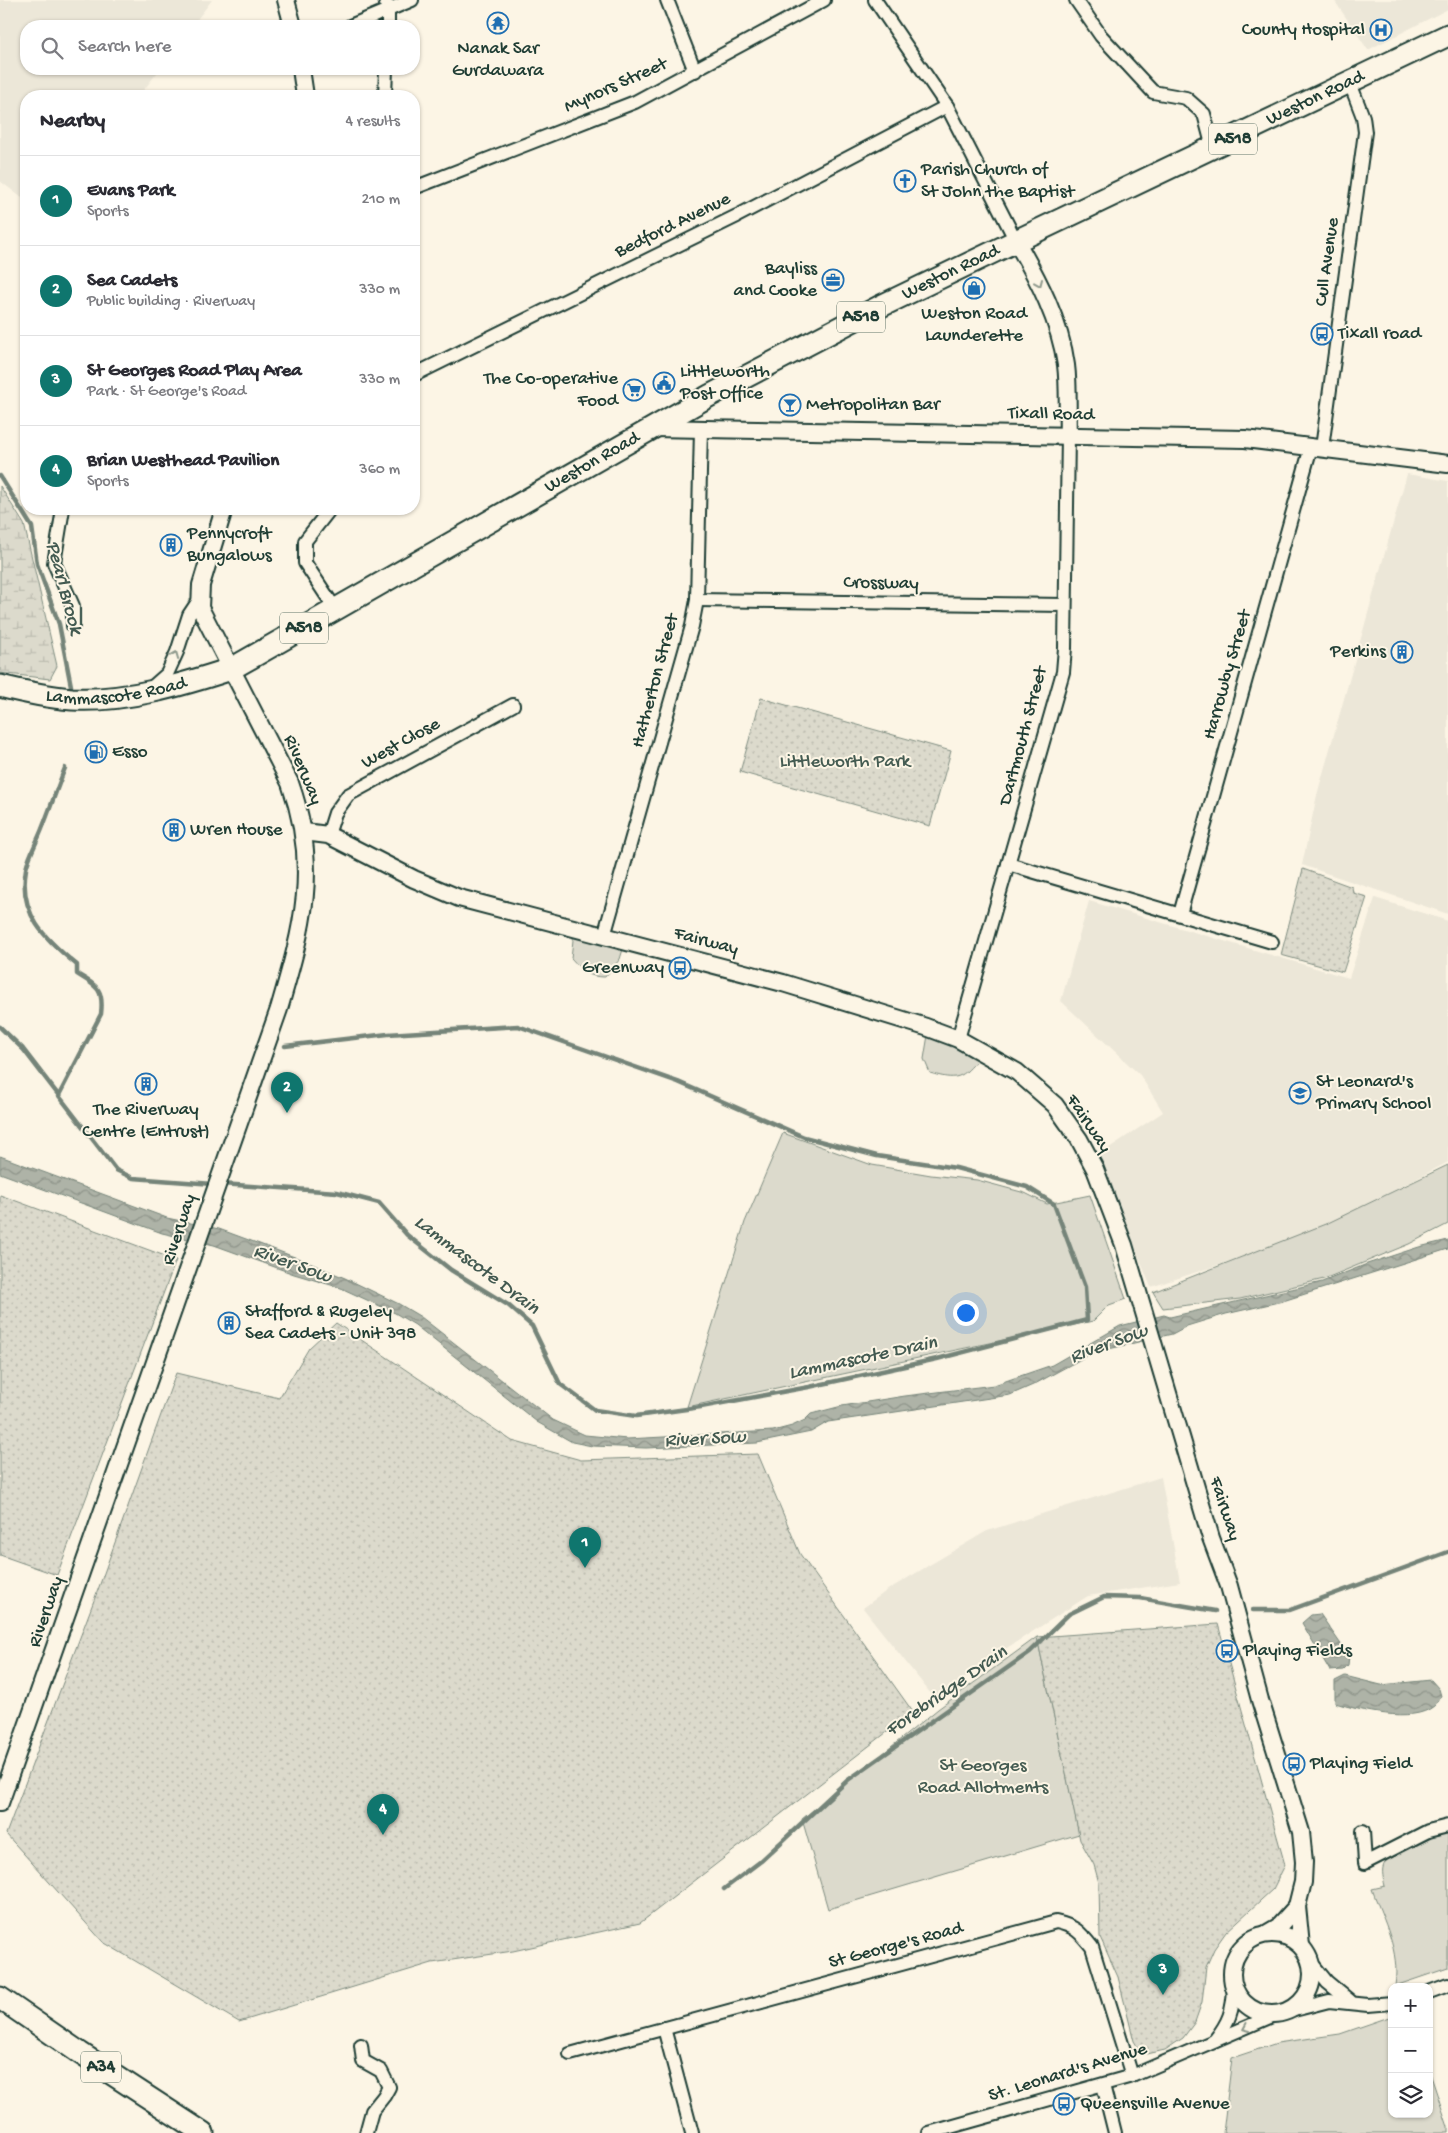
<!DOCTYPE html>
<html lang="en">
<head>
<meta charset="utf-8">
<style>
	:root { --surface:#fff; --page:#f7f7f7; --text:#2b2b33; --muted:#7c7c81; --line:#e1e1e2; --accent:#0f766e }
	body { margin:0; font-family:"Gochi Hand",sans-serif; background:var(--page); color:var(--text) }
	.controls { position:absolute; right:15px; bottom:15px; display:grid; overflow:hidden; border-radius:10px; box-shadow:0 1px 4px #0004 }
	.controls button { width:45px; height:45px; display:grid; place-items:center; padding:0; border:0; border-bottom:1px solid var(--line); background:var(--surface); color:var(--text); font:25px sans-serif }
	.you { position:absolute; left:965px; top:1312px; width:18px; height:18px; margin:-12px; border:4px solid #fff; border-radius:50%; background:#1a73e8; box-shadow:0 0 0 8px #1a73e833 }
	.badge { display:grid; place-items:center; width:32px; height:32px; border-radius:50%; background:var(--accent); color:#fff; font-size:16px; font-weight:700 }
	.pin { position:absolute; translate:-50% -41px; filter:drop-shadow(0 1px 2px #0008) }
	.pin::after { content:''; position:absolute; top:26px; width:18px; height:15px; background:inherit; clip-path:polygon(0 0,100% 0,50% 100%) }
	.list { margin:0; padding:0; list-style:none }
	h2 { display:flex; justify-content:space-between; align-items:center; height:65px; margin:0; padding:0 20px; font-size:21px }
	h2 small { font-size:16px; font-weight:400; color:var(--muted) }
	.list li { display:grid; grid-template-columns:32px 1fr auto; gap:15px; align-items:center; box-sizing:border-box; height:90px; padding:0 20px; border-top:1px solid var(--line) }
	.list b { display:block; font-size:19px; white-space:nowrap }
	.list p { margin:0; font-size:16px; white-space:nowrap; color:var(--muted) }
	.list em { font-size:16px; font-style:normal; color:var(--muted) }
	.icon { flex:none; width:28px; height:28px; fill:none; stroke:currentColor; stroke-width:2; stroke-linecap:round; stroke-linejoin:round }
	.map { position:relative; flex:none; width:1448px; height:2133px; overflow:hidden }
	.search { position:absolute; background:var(--surface); box-shadow:0 1px 4px #0004; left:20px; top:20px; width:400px; height:55px; display:flex; align-items:center; gap:12px; box-sizing:border-box; padding:0 18px; border-radius:20px; color:var(--muted); font-size:19px }
	.panel { position:absolute; background:var(--surface); box-shadow:0 1px 4px #0004; left:20px; top:90px; width:400px; height:425px; border-radius:20px }
	.map>svg:first-child { display:block }
</style>
</head>
<body>
<div class="map">
<svg width="1448" height="2133" viewBox="0 0 1448 2133">
	<defs>
		<pattern id="wetland-marsh" width="20" height="14" patternUnits="userSpaceOnUse" patternTransform="scale(1.25)"><rect width="20" height="14" fill="#dcdacc"/><path d="M1 5h8M5 5V1M11 12h8M15 12V8" fill="none" stroke="#bcbcb0"/></pattern>
		<pattern id="park-dots" width="8" height="8" patternUnits="userSpaceOnUse" patternTransform="scale(1.25)"><rect width="8" height="8" fill="#dcdacc"/><path d="M2 2h.1M6 6h.1" fill="none" stroke="#bcbcb0" stroke-width="1.8" stroke-linecap="round"/></pattern>
		<pattern id="water-waves" width="16" height="10" patternUnits="userSpaceOnUse" patternTransform="scale(1.25)"><rect width="16" height="10" fill="#aeb3a7"/><path d="M0 5q4-4 8 0t8 0" fill="none" stroke="#8d9389"/></pattern>
	</defs>
	<rect width="100%" height="100%" fill="#fcf5e5"/>
	<filter id="ink" filterUnits="userSpaceOnUse"><feTurbulence type="fractalNoise" baseFrequency=".02" numOctaves="2"/><feDisplacementMap in="SourceGraphic" scale="10" xChannelSelector="R" yChannelSelector="G"/><feConvolveMatrix kernelMatrix="1 2 1 2 8 2 1 2 1" color-interpolation-filters="sRGB"/></filter>
	<g filter="url(#ink)">
		<g fill="#ece7d8">
			<path d="M0 0H212L192 26H26V69H160L139 96H26V201L0 181Z"/>
			<path d="M1334 0H1448V9L1368 50Z"/>
			<path d="M1407 474 1448 481V914L1302 865 1317 795Z"/>
			<path d="M1375 898 1448 921V1162L1313 1234 1151 1287 1097 1156 1163 1112 1140 1075 1061 1001 1089 901 1349 978Z"/>
			<path d="M1161 1477 1180 1582 1088 1596 1002 1651 935 1699 863 1608 889 1589 987 1531Z"/>
		</g>
		<g fill="#dcdacc" stroke="#7e8c80">
			<path d="M574 931 624 946 620 959 605 977C587 977 583 971 571 958Z"/>
			<path d="M928 1035 979 1057C963 1079 956 1081 930 1073L924 1059Z"/>
			<path d="M783 1133 872 1165 931 1175 977 1180 1025 1193 1047 1204 1090 1195 1126 1299 1109 1305 1093 1321 687 1407 745 1222Z"/>
			<path d="M1448 1165V1224L1409 1244 1324 1279 1240 1299 1163 1308 1153 1292 1328 1223Z"/>
			<path d="M1037 1637 1079 1834 828 1909 802 1819 938 1709Z"/>
			<path d="M1448 1833V1968L1395 1986C1400 1950 1384 1922 1372 1889L1385 1886C1383 1877 1380 1867 1387 1860 1396 1850 1435 1836 1448 1833Z"/>
			<path d="M1392 2016V2114H1429V2070L1448 2127V2133H1223L1232 2058 1277 2043 1340 2034Z"/>
		</g>
		<path fill="url(#wetland-marsh)" stroke="#7e8c80" d="M0 486 24 524 57 666 50 679 0 673Z"/>
		<g fill="url(#park-dots)" stroke="#7e8c80">
			<path d="M761 698 951 751 930 826 740 772Z"/>
			<path d="M1303 869 1352 887 1353 893 1367 897 1343 972 1281 955Z"/>
			<path d="M0 1195 176 1260 57 1575 0 1555Z"/>
			<path d="M336 1323 512 1441 581 1460 758 1454 800 1554 913 1712 640 1923 513 1951 432 1963 239 2022 103 1942 6 1834 99 1587 176 1373 279 1398 309 1348Z"/>
			<path d="M1218 1624 1285 1865 1273 1889 1226 1932 1214 1949 1206 1967 1202 2002 1195 2022 1183 2038 1165 2050 1147 2054 1139 2049 1134 2041 1118 1977 1100 1937 1099 1883 1094 1865 1080 1840 1037 1637Z"/>
		</g>
		<g fill="url(#water-waves)" stroke="#758479">
			<path d="M0 1156 167 1218 219 1229 300 1259 345 1278 399 1304 421 1317 553 1420 585 1435 627 1439 773 1431 792 1426 805 1420 811 1414 842 1406 905 1396 994 1385 1052 1365 1120 1326 1164 1315 1170 1317 1322 1282 1367 1264 1419 1247 1448 1240V1249L1283 1301 1226 1314 1187 1326 1172 1334 1092 1353 1033 1385 1010 1395 828 1422 811 1432 757 1443 646 1448 592 1446 572 1442 537 1422 415 1325 395 1313 341 1288 294 1274 214 1245 162 1233 0 1173Z"/>
			<path d="M1320 1614 1349 1656 1348 1665 1343 1670 1330 1671 1302 1623 1311 1615Z"/>
			<path d="M1345 1676 1381 1685 1431 1680 1439 1689 1441 1696C1439 1699 1437 1704 1434 1706 1413 1724 1359 1710 1335 1703V1681Z"/>
		</g>
		<g fill="none" stroke-linecap="round" stroke-linejoin="round">
			<g stroke="#758479" stroke-width="4.5">
				<path d="M0 476 32 527 37 564 59 624 71 686"/>
				<path d="M0 1027 23 1049 116 1170 133 1178 213 1184"/>
				<path d="M59 1095 101 1014C104 989 97 986 77 974V965C45 939 18 914 26 869 29 855 37 842 42 829 50 809 57 788 65 768"/>
				<path d="M221 1184 337 1192 379 1203 407 1235 451 1270 508 1305 532 1326 560 1384 595 1410 636 1416 701 1407 809 1387 937 1359 1087 1320 1085 1287 1054 1204 1027 1187 956 1168 877 1156 804 1137 678 1082 518 1026 388 1034 285 1046"/>
				<path d="M1253 1610H1290L1448 1552"/>
				<path d="M724 1889 761 1861 848 1780 1030 1652 1069 1614 1104 1597 1140 1598 1215 1611"/>
			</g>
			<g stroke="#1f3d34" stroke-width="16">
				<g id="minor">
					<path d="M385 0 388 10V26"/>
					<path d="M667 0 695 71"/>
					<path d="M875 0 947 106 1016 241"/>
					<path d="M1076 0 1101 36 1153 92 1186 98 1204 114 1213 148"/>
					<path d="M350 26 412 0"/>
					<path d="M385 96 386 69"/>
					<path d="M414 188 635 102 824 0"/>
					<path d="M414 375 737 216 947 106"/>
					<path d="M1322 448 1365 132 1363 117 1350 83"/>
					<path d="M63 509 54 563 73 606V626"/>
					<path d="M330 509 305 541V563L336 610"/>
					<path d="M697 600 1065 605"/>
					<path d="M150 689 167 674 177 652 189 615 201 597"/>
					<path d="M328 835 335 813 348 795 513 705"/>
					<path d="M1008 864 1272 942"/>
					<path d="M1180 914 1311 447"/>
					<path d="M604 936 692 626 697 600 701 429"/>
					<path d="M958 1039 1063 672 1065 648 1068 435"/>
					<path d="M1363 1831 1365 1863 1428 1831 1448 1826"/>
					<path d="M1310 1961 1327 1982 1350 2001"/>
					<path d="M1429 1992 1448 1985"/>
					<path d="M1290 2011 1329 2001 1368 2005 1392 2003"/>
					<path d="M664 2028 692 2133"/>
					<path d="M1215 2040C1229 2022 1233 2011 1234 1988"/>
					<path d="M361 2045 363 2061 381 2071 389 2087 384 2096 372 2111 366 2133"/>
					<path d="M570 2054 1056 1922C1075 1926 1080 1932 1092 1947L1132 2076"/>
					<path d="M1103 2085 1115 2133"/>
					<path d="M929 2133 1132 2076 1277 2014"/>
				</g>
			</g>
			<g stroke="#1f3d34" stroke-width="20">
				<g id="tertiary">
					<path d="M286 0 293 26"/>
					<path d="M301 69 305 96"/>
					<path d="M1016 241C1038 279 1060 321 1066 365 1069 388 1067 412 1068 435"/>
					<path d="M653 428 1245 439 1448 464"/>
					<path d="M304 832 328 835 414 879 459 898 783 983 926 1027 958 1039 1017 1072 1055 1105 1079 1139 1095 1169 1124 1245 1211 1538 1229 1586 1260 1700 1301 1832 1304 1862 1303 1882 1297 1906 1301 1946"/>
					<path d="M0 1803 279 1009C303 927 320 867 290 783L200 608 201 585 224 509"/>
					<path d="M1266 1934 1278 1927 1297 1906"/>
					<circle cx="1272" cy="1974" r="40"/>
				</g>
			</g>
			<g stroke="#1f3d34" stroke-width="25">
				<g id="trunk">
					<path id="s1" d="M0 686C24 692 48 697 72 699 125 702 182 685 231 669L709 396 879 307 1016 241 1448 35"/>
					<path d="M0 1998 80 2053 203 2133"/>
				</g>
			</g>
			<use href="#minor" stroke="#fcf5e5" stroke-width="12"/>
			<use href="#tertiary" stroke="#fcf5e5" stroke-width="16"/>
			<use href="#trunk" stroke="#fcf5e5" stroke-width="21"/>
		</g>
		<defs><path id="oneway-chevron" d="M-2-3.5L2.5 0L-2 3.5" fill="none" stroke-width="1.6" stroke-linecap="round" stroke-linejoin="round" transform="scale(1.25)"/></defs>
		<g stroke="#8e998c">
			<use href="#oneway-chevron" transform="translate(1039 283) rotate(67)"/>
			<use href="#oneway-chevron" transform="translate(175 655) rotate(-68)"/>
			<use href="#oneway-chevron" transform="translate(1246 2028) rotate(156)"/>
		</g>
	</g>
	<defs>
		<g id="temple-ring" transform="scale(1.125)"><circle r="9.5" fill="#fcf5e5" stroke="#1f6fb2" stroke-width="1.5"/><path d="M0-6L5-2H3V0L6.5 2.5H4V6H1.5V3h-3V6H-4V2.5H-6.5L-3 0V-2H-5Z" fill="#1f6fb2"/></g>
		<g id="hospital-ring" transform="scale(1.125)"><circle r="9.5" fill="#fcf5e5" stroke="#1f6fb2" stroke-width="1.5"/><path d="M-5-5h3v3.5h4V-5h3V5h-3V1.5h-4V5h-3Z" fill="#1f6fb2"/></g>
		<g id="church-ring" transform="scale(1.125)"><circle r="9.5" fill="#fcf5e5" stroke="#1f6fb2" stroke-width="1.5"/><path d="M-1.2-6h2.4v3.5h3.3v2.4h-3.3V6h-2.4V-.1h-3.3v-2.4h3.3Z" fill="#1f6fb2"/></g>
		<g id="office-ring" transform="scale(1.125)"><circle r="9.5" fill="#fcf5e5" stroke="#1f6fb2" stroke-width="1.5"/><path d="M-6-3h4V-5.5h4V-3h4V5H-6ZM-1-4.5V-3h2v-1.5ZM-6 0V1H6V0Z" fill="#1f6fb2"/></g>
		<g id="shop-ring" transform="scale(1.125)"><circle r="9.5" fill="#fcf5e5" stroke="#1f6fb2" stroke-width="1.5"/><path d="M-5-2.5h2.3a2.7 3.5 0 0 1 5.4 0H5L5.5 6h-11ZM-1.5-2.5h3a1.5 2.3 0 0 0-3 0Z" fill="#1f6fb2"/></g>
		<g id="bus-ring" transform="scale(1.125)"><circle r="9.5" fill="#fcf5e5" stroke="#1f6fb2" stroke-width="1.5"/><path d="M-5-6H5V4H4V6H2V4H-2V6H-4V4H-5ZM-3.5-4V0h7V-4ZM-3.5 1.2v1.5H-2V1.2ZM2 1.2v1.5H3.5V1.2Z" fill="#1f6fb2"/></g>
		<g id="civic-ring" transform="scale(1.125)"><circle r="9.5" fill="#fcf5e5" stroke="#1f6fb2" stroke-width="1.5"/><path d="M-.6-6.5H3V-4.5H.6V-3L4-1V1h2V6H-6V1h2V-1L-.6-3ZM-1.2 2.5V6h2.4V2.5Z" fill="#1f6fb2"/></g>
		<g id="supermarket-ring" transform="scale(1.125)"><circle r="9.5" fill="#fcf5e5" stroke="#1f6fb2" stroke-width="1.5"/><path d="M-6-5.5h2.5l.6 2H6L4.5 2H-2.5L-4.4-4H-6ZM-1.5 3.2a1.3 1.3 0 1 0 .1 0ZM3 3.2a1.3 1.3 0 1 0 .1 0Z" fill="#1f6fb2"/></g>
		<g id="bar-ring" transform="scale(1.125)"><circle r="9.5" fill="#fcf5e5" stroke="#1f6fb2" stroke-width="1.5"/><path d="M-6-5H6L.8 .8V4.5H3.5V6h-7V4.5H-.8V.8Z" fill="#1f6fb2"/></g>
		<g id="building-ring" transform="scale(1.125)"><circle r="9.5" fill="#fcf5e5" stroke="#1f6fb2" stroke-width="1.5"/><path d="M-4-6H4V6H1V3H-1V6H-4ZM-2.5-4.3h1.7v1.8h-1.7ZM.8-4.3h1.7v1.8H.8ZM-2.5-1h1.7V.8h-1.7ZM.8-1h1.7V.8H.8Z" fill="#1f6fb2"/></g>
		<g id="fuel-ring" transform="scale(1.125)"><circle r="9.5" fill="#fcf5e5" stroke="#1f6fb2" stroke-width="1.5"/><path d="M-5.5-6h7V0h2V4h1.3V-2.5L3-4.5l.8-.8L6-3V5H2.5V1h-1V6h-7ZM-4.2-4.7v3.2H.2V-4.7Z" fill="#1f6fb2"/></g>
		<g id="school-ring" transform="scale(1.125)"><circle r="9.5" fill="#fcf5e5" stroke="#1f6fb2" stroke-width="1.5"/><path d="M0-5L7-2L0 1L-7-2ZM-4 1L0 2.5L4 1V4Q0 6-4 4Z" fill="#1f6fb2"/></g>
	</defs>
	<g fill-rule="evenodd">
		<use href="#temple-ring" x="498" y="23"/>
		<use href="#hospital-ring" x="1381" y="30"/>
		<use href="#church-ring" x="905" y="181"/>
		<use href="#office-ring" x="833" y="280"/>
		<use href="#shop-ring" x="974" y="288"/>
		<use href="#bus-ring" x="1322" y="334"/>
		<use href="#civic-ring" x="664" y="383"/>
		<use href="#supermarket-ring" x="634" y="390"/>
		<use href="#bar-ring" x="790" y="405"/>
		<use href="#building-ring" x="171" y="545"/>
		<use href="#building-ring" x="1402" y="652"/>
		<use href="#fuel-ring" x="96" y="752"/>
		<use href="#building-ring" x="174" y="830"/>
		<use href="#bus-ring" x="680" y="968"/>
		<use href="#building-ring" x="146" y="1084"/>
		<use href="#school-ring" x="1300" y="1093"/>
		<use href="#building-ring" x="229" y="1323"/>
		<use href="#bus-ring" x="1227" y="1651"/>
		<use href="#bus-ring" x="1294" y="1764"/>
		<use href="#bus-ring" x="1064" y="2104"/>
	</g>
	<g text-anchor="middle" dominant-baseline="central" stroke-width="4" stroke-linejoin="round" paint-order="stroke">
		<g fill="#fcf5e5" stroke="#617469" stroke-width="1">
			<rect x="1209" y="123.5" width="48" height="31" rx="4"/>
			<rect x="837" y="301.5" width="48" height="31" rx="4"/>
			<rect x="280" y="612.5" width="48" height="31" rx="4"/>
			<rect x="81" y="2051.5" width="40" height="31" rx="4"/>
		</g>
		<g font-size="18" font-weight="bold" fill="#1f3d34">
			<text x="1233" y="139">A518</text>
			<text x="861" y="317">A518</text>
			<text x="304" y="628">A518</text>
			<text x="101" y="2067">A34</text>
		</g>
		<g font-size="19" fill="#1f3d34" stroke="#fcf5e5" text-anchor="start">
			<text x="1365" y="30" text-anchor="end">County Hospital</text>
			<text x="498" y="49" text-anchor="middle">Nanak Sar<tspan x="498" dy="22">Gurdawara</tspan></text>
			<text x="921" y="170">Parish Church of<tspan x="921" dy="22">St John the Baptist</tspan></text>
			<text x="817" y="269" text-anchor="end">Bayliss<tspan x="817" dy="22">and Cooke</tspan></text>
			<text x="974" y="314" text-anchor="middle">Weston Road<tspan x="974" dy="22">Launderette</tspan></text>
			<text x="1338" y="334">Tixall road</text>
			<text x="680" y="372">Littleworth<tspan x="680" dy="22">Post Office</tspan></text>
			<text x="618" y="379" text-anchor="end">The Co-operative<tspan x="618" dy="22">Food</tspan></text>
			<text x="806" y="405">Metropolitan Bar</text>
			<text x="187" y="534">Pennycroft<tspan x="187" dy="22">Bungalows</tspan></text>
			<text x="1386" y="652" text-anchor="end">Perkins</text>
			<text x="112" y="752">Esso</text>
			<text x="190" y="830">Wren House</text>
			<text x="664" y="968" text-anchor="end">Greenway</text>
			<text x="1316" y="1082">St Leonard's<tspan x="1316" dy="22">Primary School</tspan></text>
			<text x="146" y="1110" text-anchor="middle">The Riverway<tspan x="146" dy="22">Centre (Entrust)</tspan></text>
			<text x="245" y="1312">Stafford &amp; Rugeley<tspan x="245" dy="22">Sea Cadets - Unit 398</tspan></text>
			<text x="1243" y="1651">Playing Fields</text>
			<text x="1310" y="1764">Playing Field</text>
			<text x="1080" y="2104">Queensville Avenue</text>
		</g>
		<g font-size="19" fill="#1f3d34" stroke="#fcf5e5">
			<text transform="translate(616 86) rotate(-24)">Mynors Street</text>
			<text stroke="none"><textPath href="#s1" startOffset="1462">Weston Road</textPath></text>
			<text transform="translate(673 226) rotate(-26)">Bedford Avenue</text>
			<text transform="translate(1328 262) rotate(-82)">Cull Avenue</text>
			<text stroke="none"><textPath href="#s1" startOffset="1058">Weston Road</textPath></text>
			<text transform="translate(1051 415) rotate(1)">Tixall Road</text>
			<text stroke="none"><textPath href="#s1" startOffset="652">Weston Road</textPath></text>
			<text transform="translate(881 584) rotate(1)">Crossway</text>
			<text transform="translate(1228 675) rotate(-74)">Harrowby Street</text>
			<text transform="translate(656 681) rotate(-75)">Hatherton Street</text>
			<text stroke="none"><textPath href="#s1" startOffset="118">Lammascote Road</textPath></text>
			<text transform="translate(1024 736) rotate(-75)">Dartmouth Street</text>
			<text transform="translate(401 744) rotate(-29)">West Close</text>
			<text transform="translate(302 770) rotate(67)">Riverway</text>
			<text transform="translate(706 942) rotate(15)">Fairway</text>
			<text transform="translate(1088 1124) rotate(56)">Fairway</text>
			<text transform="translate(180 1230) rotate(-72)">Riverway</text>
			<text transform="translate(1224 1509) rotate(72)">Fairway</text>
			<text transform="translate(47 1612) rotate(-71)">Riverway</text>
			<text transform="translate(896 1946) rotate(-15)">St George's Road</text>
			<text transform="translate(1068 2073) rotate(-17)">St. Leonard's Avenue</text>
		</g>
		<g font-size="19" fill="#455c52" stroke="#fcf5e5">
			<text x="845" y="762">Littleworth Park</text>
			<text x="983" y="1766">St Georges<tspan x="983" dy="22">Road Allotments</tspan></text>
		</g>
		<g font-size="20" font-style="italic" fill="#435a51" stroke="#fcf5e5">
			<text transform="translate(63 588) rotate(75)">Pearl Brook</text>
			<text transform="translate(292 1265) rotate(20)">River Sow</text>
			<text transform="translate(476 1266) rotate(37)">Lammascote Drain</text>
			<text transform="translate(1109 1345) rotate(-20)">River Sow</text>
			<text transform="translate(863 1359) rotate(-12)">Lammascote Drain</text>
			<text transform="translate(705 1440) rotate(-3)">River Sow</text>
			<text transform="translate(947 1692) rotate(-35)">Forebridge Drain</text>
		</g>
	</g>
</svg>
<div class="controls">
<button>+</button>
<button>−</button>
<button><svg class="icon" aria-label="layers" viewBox="0 0 24 24"><path d="M12 4l9 5-9 5-9-5zM3 14l9 5 9-5"/></svg></button>
</div>
<div class="you"></div>
<div class="pin badge" style="left:585px;top:1568px">1</div>
<div class="pin badge" style="left:287px;top:1113px">2</div>
<div class="pin badge" style="left:1163px;top:1995px">3</div>
<div class="pin badge" style="left:383px;top:1835px">4</div>
<div class="search"><svg class="icon" aria-label="search" viewBox="0 0 24 24"><circle cx="10" cy="10" r="6"/><path d="M15 15l6 6"/></svg>Search here</div>
<section class="panel">
<h2>Nearby<small>4 results</small></h2>
<ul class="list">
<li><span class="badge">1</span><div><b>Evans Park</b><p>Sports</p></div><em>210 m</em></li>
<li><span class="badge">2</span><div><b>Sea Cadets</b><p>Public building · Riverway</p></div><em>330 m</em></li>
<li><span class="badge">3</span><div><b>St Georges Road Play Area</b><p>Park · St George's Road</p></div><em>330 m</em></li>
<li><span class="badge">4</span><div><b>Brian Westhead Pavilion</b><p>Sports</p></div><em>360 m</em></li>
</ul>
</section>
</div>
</body>
</html>
